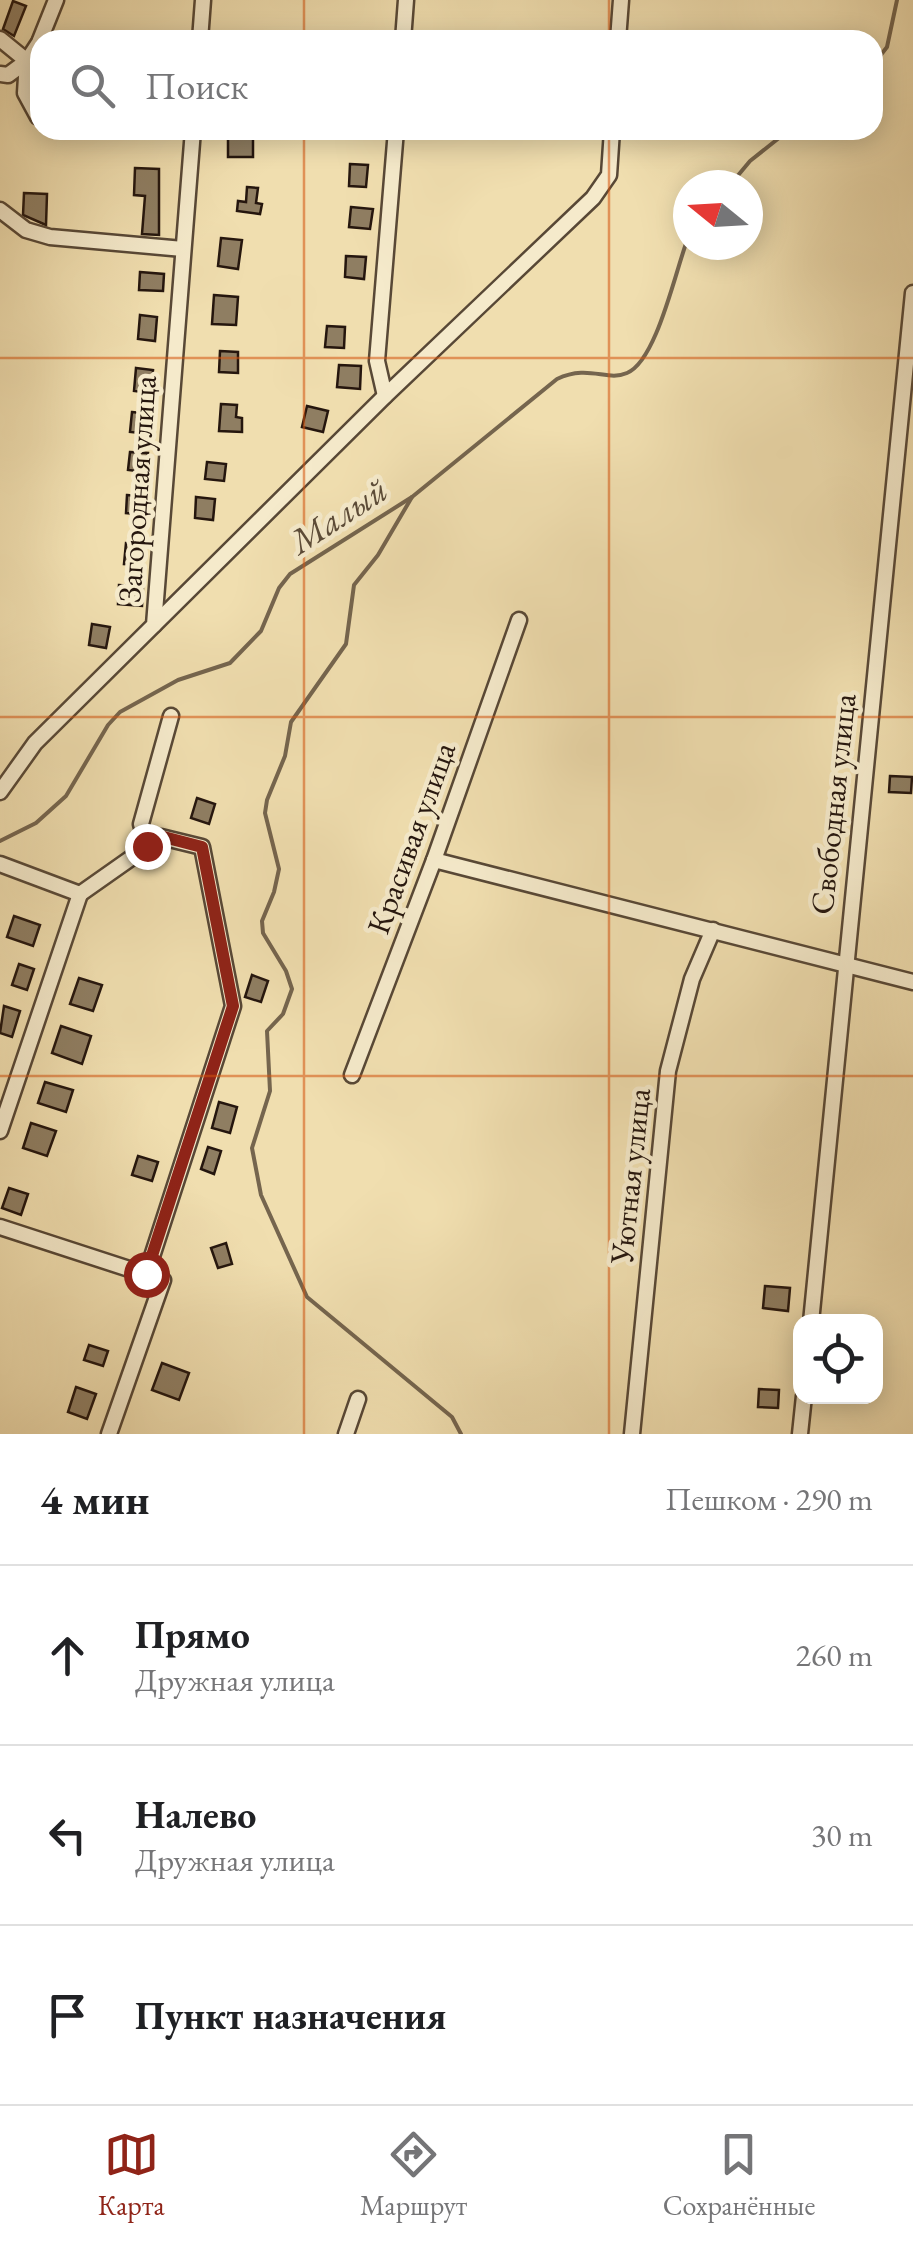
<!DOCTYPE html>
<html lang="ru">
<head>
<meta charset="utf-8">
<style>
	:root { --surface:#fff; --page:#f2f2f2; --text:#202124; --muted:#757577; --line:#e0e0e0; --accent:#8f2418 }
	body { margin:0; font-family:"EB Garamond",serif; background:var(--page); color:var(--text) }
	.controls { position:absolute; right:30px; bottom:30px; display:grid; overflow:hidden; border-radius:20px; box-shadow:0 5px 25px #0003 }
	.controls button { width:90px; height:90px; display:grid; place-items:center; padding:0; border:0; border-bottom:2px solid var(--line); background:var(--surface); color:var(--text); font:50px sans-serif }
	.compass { position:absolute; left:673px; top:170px; width:90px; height:90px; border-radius:50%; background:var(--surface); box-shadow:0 5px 25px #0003; rotate:288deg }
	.stop { position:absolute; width:30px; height:30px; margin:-22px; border:8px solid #8f2418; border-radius:50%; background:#fff }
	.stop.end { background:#8f2418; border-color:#fff; box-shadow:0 2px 10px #0008 }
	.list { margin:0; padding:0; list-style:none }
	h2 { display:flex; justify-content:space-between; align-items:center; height:130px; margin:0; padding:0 40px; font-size:42px }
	h2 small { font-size:32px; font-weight:400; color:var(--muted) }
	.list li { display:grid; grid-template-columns:65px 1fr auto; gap:30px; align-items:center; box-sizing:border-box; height:180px; padding:0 40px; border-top:2px solid var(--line) }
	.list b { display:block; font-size:38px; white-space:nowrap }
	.list p { margin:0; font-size:32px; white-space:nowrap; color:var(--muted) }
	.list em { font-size:32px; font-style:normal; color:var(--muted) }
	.icon { flex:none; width:55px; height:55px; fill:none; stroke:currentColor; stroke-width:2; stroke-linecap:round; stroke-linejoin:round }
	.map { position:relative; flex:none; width:913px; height:1434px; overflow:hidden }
	.search { position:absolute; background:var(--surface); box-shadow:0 5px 25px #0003; left:30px; right:30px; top:30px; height:110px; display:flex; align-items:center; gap:25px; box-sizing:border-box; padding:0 35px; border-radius:30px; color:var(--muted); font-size:38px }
	.sheet { height:670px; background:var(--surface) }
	nav { display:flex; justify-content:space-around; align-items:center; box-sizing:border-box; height:140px; border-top:2px solid var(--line); background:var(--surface); font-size:28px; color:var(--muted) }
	nav a { display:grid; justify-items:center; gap:5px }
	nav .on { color:var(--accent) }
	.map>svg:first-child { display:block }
</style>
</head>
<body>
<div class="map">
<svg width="913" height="1434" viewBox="0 0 913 1434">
	<rect width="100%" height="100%" fill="#f0deaf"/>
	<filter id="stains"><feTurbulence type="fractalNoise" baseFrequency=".002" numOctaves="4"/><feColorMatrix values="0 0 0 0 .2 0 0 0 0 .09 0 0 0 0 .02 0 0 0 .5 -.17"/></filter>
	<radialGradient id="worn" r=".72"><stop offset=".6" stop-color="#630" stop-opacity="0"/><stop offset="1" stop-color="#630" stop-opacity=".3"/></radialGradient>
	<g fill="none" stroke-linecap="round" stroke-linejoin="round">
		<g stroke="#75654e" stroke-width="4">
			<path d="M873 65 887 47 897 0"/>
			<path d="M730 185 750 161 789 130"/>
			<path d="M412 497 378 555 354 585 346 644 291 722 285 756 267 800 265 813 279 869 274 892 262 921 263 933 286 971 292 989 283 1014 267 1031 270 1091 252 1148 261 1195 307 1297 452 1417 461 1434"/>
			<path d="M0 841 36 823 66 796 108 725 120 712 178 680 230 663 261 631 279 588 290 574 412 497 557 379C589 364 607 382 627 373 657 361 676 268 688 238"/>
		</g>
	</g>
	<g fill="#8f7e62" stroke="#25160e" stroke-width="2.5">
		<path d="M13 1 26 6 14 36 3 29Z"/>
		<path d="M228 133 253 134V157H228Z"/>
		<path d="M350 164 368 165 366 187 349 186Z"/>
		<path d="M135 168 159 169V235L142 234 145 196 134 195Z"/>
		<path d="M247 187 258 188 256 203 262 204 260 214 237 211 238 201 246 202Z"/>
		<path d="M24 193 47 194 46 225 23 215Z"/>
		<path d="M351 207 373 209 370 229 349 227Z"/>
		<path d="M221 238 242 240 238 269 218 266Z"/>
		<path d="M346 256 366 257 364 279 345 277Z"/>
		<path d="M140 272 164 274 163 291 139 290Z"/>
		<path d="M214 295 238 297 236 325 212 324Z"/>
		<path d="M140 315 157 317 155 341 138 339Z"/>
		<path d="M327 326 345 327 344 348 325 347Z"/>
		<path d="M220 351 238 352V373L219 372Z"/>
		<path d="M339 365 361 366 360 389 337 387Z"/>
		<path d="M136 368 153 370 151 393 134 391Z"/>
		<path d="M221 404 237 405 236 417 242 418V432L219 431Z"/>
		<path d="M307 406 328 411 323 432 302 427Z"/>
		<path d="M132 412 151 414 149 434 130 432Z"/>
		<path d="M130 452 148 453 146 472 128 470Z"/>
		<path d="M207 462 226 464 224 481 205 479Z"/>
		<path d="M127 495 148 497 147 515 126 513Z"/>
		<path d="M196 497 215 499 213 520 195 518Z"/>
		<path d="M126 543 144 544 143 565 124 564Z"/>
		<path d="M119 585 143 587 142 606 118 604Z"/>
		<path d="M92 624 110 627 106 648 89 645Z"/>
		<path d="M890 776 912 777 911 793 889 792Z"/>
		<path d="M197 798 215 804 209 824 191 818Z"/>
		<path d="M14 916 40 925 33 946 7 937Z"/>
		<path d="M19 964 34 969 27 990 12 985Z"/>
		<path d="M252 975 268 981 261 1002 245 997Z"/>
		<path d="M79 978 102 985 93 1011 70 1004Z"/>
		<path d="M4 1006 20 1011 12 1037 0 1033Z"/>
		<path d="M61 1026 91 1036 82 1064 52 1053Z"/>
		<path d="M45 1082 73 1090 66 1112 38 1103Z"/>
		<path d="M219 1102 237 1107 230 1133 212 1128Z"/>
		<path d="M31 1123 56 1131 47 1156 23 1148Z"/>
		<path d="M208 1147 221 1151 214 1174 201 1169Z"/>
		<path d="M138 1156 158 1162 152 1181 132 1175Z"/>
		<path d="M9 1188 28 1194 21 1215 2 1208Z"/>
		<path d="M226 1243 232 1264 218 1268 211 1248Z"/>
		<path d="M765 1286 790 1288 788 1311 763 1308Z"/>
		<path d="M89 1345 108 1351 103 1366 84 1360Z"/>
		<path d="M162 1363 189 1373 179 1400 152 1390Z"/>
		<path d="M76 1387 96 1394 87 1419 68 1412Z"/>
		<path d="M759 1389 779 1390 778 1408 758 1407Z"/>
	</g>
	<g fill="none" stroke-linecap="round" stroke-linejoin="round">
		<g stroke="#584836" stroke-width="19">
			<g id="minor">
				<path d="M0 39 27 61 40 41"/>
				<path d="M40 40 56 0"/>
				<path d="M200 40 203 0"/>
				<path d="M403 40 406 0"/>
				<path d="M618 40 621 0"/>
				<path d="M27 61 25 93 38 117"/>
				<path d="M0 74 8 75 27 61"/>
				<path d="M0 210 26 230 50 237 183 249"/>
				<path d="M385 396 377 361 396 130"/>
				<path d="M154 625 385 396 593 198 609 175 612 130"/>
				<path d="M0 792 35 743 154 625 193 130"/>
				<path d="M147 846 141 824 171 716"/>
				<path d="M434 860 913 982"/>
				<path d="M0 864 80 894"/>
				<path d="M80 894 161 837 202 847 233 1006 146 1275"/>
				<path d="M352 1075 434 860 519 620"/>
				<path d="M0 1131 80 894"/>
				<path d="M0 1227 163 1280 109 1434"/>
				<path d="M811 1322 913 293"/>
				<path d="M346 1434 358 1399"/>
				<path d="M632 1434 668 1071 692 979 713 930"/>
				<path d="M800 1434 804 1396"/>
			</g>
		</g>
		<use href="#minor" stroke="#f5eacb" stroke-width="14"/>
	</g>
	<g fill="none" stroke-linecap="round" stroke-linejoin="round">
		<path stroke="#8f2418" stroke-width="12" d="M146 1274 233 1006 202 847 160 836 147 846"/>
	</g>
	<path fill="none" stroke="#d4520c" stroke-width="2.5" stroke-opacity="0.55" d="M304 0V40M609 0V40M304 130V1434M609 130V1434M0 358H913M0 717H913M0 1076H913"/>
	<g text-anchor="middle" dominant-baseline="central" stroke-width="9" stroke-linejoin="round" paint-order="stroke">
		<g font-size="32" fill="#25160e" stroke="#f5eacb">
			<text transform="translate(137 489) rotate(-86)">Загородная улица</text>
			<text transform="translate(833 804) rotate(-84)">Свободная улица</text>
			<text transform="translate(411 838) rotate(-70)">Красивая улица</text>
			<text transform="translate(630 1176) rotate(-84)">Уютная улица</text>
		</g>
		<g font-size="35" font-style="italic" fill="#5b4b38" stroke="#f5eacb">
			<text transform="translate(338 515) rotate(-33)">Малый</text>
		</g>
	</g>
	<rect width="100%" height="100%" filter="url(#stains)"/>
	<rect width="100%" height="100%" fill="url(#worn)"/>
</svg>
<div class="controls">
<button><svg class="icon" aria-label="locate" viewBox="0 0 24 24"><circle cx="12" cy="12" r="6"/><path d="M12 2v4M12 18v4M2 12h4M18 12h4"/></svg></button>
</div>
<svg class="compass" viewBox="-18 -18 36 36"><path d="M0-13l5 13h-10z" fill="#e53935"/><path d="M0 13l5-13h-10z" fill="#757577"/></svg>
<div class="stop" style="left:146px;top:1274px"></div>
<div class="stop end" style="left:147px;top:846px"></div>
<div class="search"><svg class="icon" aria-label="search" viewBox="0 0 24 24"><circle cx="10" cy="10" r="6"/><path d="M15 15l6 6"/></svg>Поиск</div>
</div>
<section class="sheet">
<h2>4 мин<small>Пешком · 290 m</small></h2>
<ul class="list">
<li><svg class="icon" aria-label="ahead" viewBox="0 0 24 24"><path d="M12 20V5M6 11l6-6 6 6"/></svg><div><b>Прямо</b><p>Дружная улица</p></div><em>260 m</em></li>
<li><svg class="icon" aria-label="left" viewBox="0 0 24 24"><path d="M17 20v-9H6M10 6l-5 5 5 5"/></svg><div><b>Налево</b><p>Дружная улица</p></div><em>30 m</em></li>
<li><svg class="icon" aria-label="arrive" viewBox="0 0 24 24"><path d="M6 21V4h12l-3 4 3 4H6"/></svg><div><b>Пункт назначения</b></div></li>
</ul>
</section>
<nav>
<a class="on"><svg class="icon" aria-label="map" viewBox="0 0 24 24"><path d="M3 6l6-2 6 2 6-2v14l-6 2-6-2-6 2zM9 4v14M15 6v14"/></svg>Карта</a>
<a><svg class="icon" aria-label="directions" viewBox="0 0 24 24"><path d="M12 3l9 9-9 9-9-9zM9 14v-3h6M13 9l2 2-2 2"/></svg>Маршрут</a>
<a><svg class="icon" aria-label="saved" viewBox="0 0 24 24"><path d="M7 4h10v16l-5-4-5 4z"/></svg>Сохранённые</a>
</nav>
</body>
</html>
